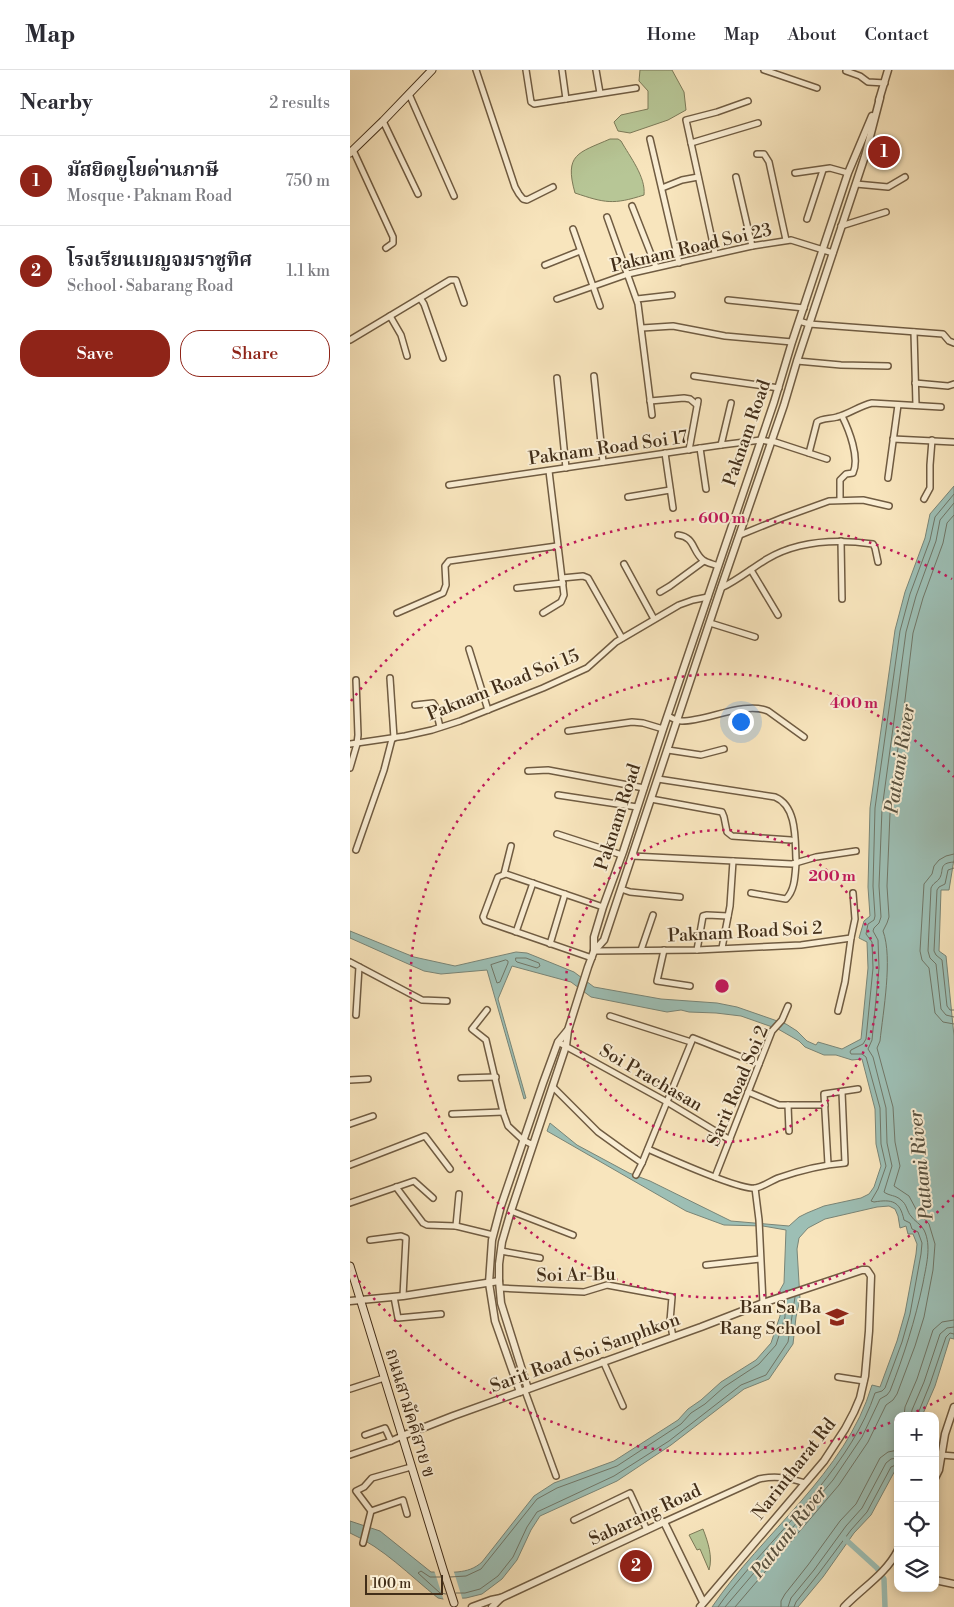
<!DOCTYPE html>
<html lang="en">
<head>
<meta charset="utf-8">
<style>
	:root { --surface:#fff; --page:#f2f2f3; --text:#2b2b33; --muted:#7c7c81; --line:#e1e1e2; --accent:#8f2418 }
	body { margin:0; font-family:"Libre Bodoni","Noto Serif Thai",serif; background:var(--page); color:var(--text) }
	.controls { position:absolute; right:15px; bottom:15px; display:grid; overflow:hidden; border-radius:10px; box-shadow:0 2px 8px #0003 }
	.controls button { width:45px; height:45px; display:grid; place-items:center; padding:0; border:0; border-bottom:1px solid var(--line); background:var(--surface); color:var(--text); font:25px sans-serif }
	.scale { position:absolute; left:15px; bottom:12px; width:78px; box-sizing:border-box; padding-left:5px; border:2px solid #422e19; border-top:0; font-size:14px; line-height:18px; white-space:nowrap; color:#422e19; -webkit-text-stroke:4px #faeed4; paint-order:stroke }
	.you { position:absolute; left:390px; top:651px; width:18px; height:18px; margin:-12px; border:4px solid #fff; border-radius:50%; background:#1a73e8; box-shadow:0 0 0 8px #1a73e833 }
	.badge { display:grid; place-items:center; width:32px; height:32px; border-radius:50%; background:var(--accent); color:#fff; font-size:16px; font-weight:700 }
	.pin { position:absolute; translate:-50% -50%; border:2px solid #fff; box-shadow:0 1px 5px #0006 }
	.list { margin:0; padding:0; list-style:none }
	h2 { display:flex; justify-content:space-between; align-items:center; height:65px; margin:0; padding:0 20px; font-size:21px }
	h2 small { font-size:16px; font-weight:400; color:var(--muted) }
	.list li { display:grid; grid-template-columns:32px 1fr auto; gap:15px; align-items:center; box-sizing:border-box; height:90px; padding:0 20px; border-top:1px solid var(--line) }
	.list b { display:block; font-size:19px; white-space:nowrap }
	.list p { margin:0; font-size:16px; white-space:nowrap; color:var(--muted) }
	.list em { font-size:16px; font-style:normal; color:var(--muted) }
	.actions { display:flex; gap:10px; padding:15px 20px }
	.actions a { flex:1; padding:11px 0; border:1px solid var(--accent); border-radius:20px; text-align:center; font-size:18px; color:var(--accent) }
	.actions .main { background:var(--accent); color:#fff }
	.icon { flex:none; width:28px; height:28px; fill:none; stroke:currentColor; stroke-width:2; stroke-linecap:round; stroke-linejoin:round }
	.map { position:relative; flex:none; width:604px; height:1537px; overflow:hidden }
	header { display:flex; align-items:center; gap:30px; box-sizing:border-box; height:70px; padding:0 25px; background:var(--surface); border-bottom:1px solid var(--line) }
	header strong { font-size:24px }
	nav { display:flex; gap:28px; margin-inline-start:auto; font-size:18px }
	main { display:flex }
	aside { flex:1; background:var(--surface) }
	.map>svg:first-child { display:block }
</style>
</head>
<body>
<header>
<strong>Map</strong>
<nav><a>Home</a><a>Map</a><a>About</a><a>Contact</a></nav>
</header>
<main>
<aside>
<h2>Nearby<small>2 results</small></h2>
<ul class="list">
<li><span class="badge">1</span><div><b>มัสยิดยูโยด่านภาษี</b><p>Mosque · Paknam Road</p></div><em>750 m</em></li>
<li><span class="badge">2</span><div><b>โรงเรียนเบญจมราชูทิศ</b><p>School · Sabarang Road</p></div><em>1.1 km</em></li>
</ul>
<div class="actions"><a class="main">Save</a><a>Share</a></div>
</aside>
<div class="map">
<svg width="604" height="1537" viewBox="0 0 604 1537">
	<rect width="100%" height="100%" fill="#f8e5bd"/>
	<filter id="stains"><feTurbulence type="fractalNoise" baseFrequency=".004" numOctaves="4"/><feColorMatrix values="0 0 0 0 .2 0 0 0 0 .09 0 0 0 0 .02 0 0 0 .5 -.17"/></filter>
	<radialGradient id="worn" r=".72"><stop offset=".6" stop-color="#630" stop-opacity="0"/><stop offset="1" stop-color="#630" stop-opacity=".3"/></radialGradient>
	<g fill="#b7c696" stroke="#7c7a58">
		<path d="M290 0H322L334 22 336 40 318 50 280 63 268 61 264 52 271 45 298 39V21L289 11Z"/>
		<path d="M260 69H268L271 71C280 87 296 107 294 125 263 135 255 133 225 123 214 84 228 83 260 69Z"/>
		<path d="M353 1459C358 1472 363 1487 359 1500L350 1479 347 1480 339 1465Z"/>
	</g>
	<path fill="#9dbfb5" stroke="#798577" d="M604 416V789L599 820H591L589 881 596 886 604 966V1269L600 1268 585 1316 572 1346H548V1395L521 1445 504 1463 473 1507 448 1537H362C412 1463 496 1403 522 1315L530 1317 547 1271 555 1243 566 1184 567 1174 563 1164H558L556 1156 550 1158 548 1146 545 1139 539 1136 527 1137 475 1149 458 1158 449 1168 447 1179 450 1229 446 1247 443 1274 419 1309 394 1319 321 1375 267 1411 190 1446 181 1460 167 1490 152 1509 132 1524 116 1528 93 1529 88 1528C59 1505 34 1478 0 1463V1451L30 1461 81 1502C99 1502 118 1505 132 1492L184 1426 204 1413 264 1391 328 1350 338 1339 351 1330 371 1312 406 1290 421 1273 430 1246V1220L434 1213 436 1160 413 1156 374 1155 336 1141 197 1061 200 1053 227 1075 279 1103 300 1111 381 1151 439 1156 449 1147 457 1143 474 1136 511 1128 519 1124 524 1117 531 1096 526 1074 525 1039 512 989 502 990 486 985H474L455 977 449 971 428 959 391 946 366 943 339 942 331 940 317 942 241 927 221 912 162 896 148 929 176 1028 174 1029 137 900 91 904 74 901 0 868V861L64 887 105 896 166 882 177 883 224 902 244 917 311 929 367 933 387 937 436 954 447 961 457 971 466 975 468 972 492 979 511 969 518 898 517 872 509 868 514 851 520 846 518 817 520 738 545 560 555 522 575 468 580 444Z"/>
	<path fill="#f8e5bd" d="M103 1499 113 1531H94L84 1500Z"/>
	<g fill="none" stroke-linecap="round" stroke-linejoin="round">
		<g stroke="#707667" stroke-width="1">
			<path d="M604 784 596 786 589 790 584 796 582 804 574 814 570 881 572 890 579 898 585 943 593 952 604 954"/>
			<path d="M604 792C587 793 595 801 589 809 587 812 583 813 581 818L578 881 580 888 586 894 591 939 596 945 604 947"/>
			<path d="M604 798 598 800 595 814 589 817 587 820 584 881 586 885 592 890 597 936 600 940H604"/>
			<path d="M166 888H176L189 893 190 896 187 898 167 892 166 891Z"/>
			<path d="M156 890 158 891V893L150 912 147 913 141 895Z"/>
			<path d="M554 1346 555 1337 567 1309 583 1260 592 1252 604 1250"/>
			<path d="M561 1346 562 1340 574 1312 590 1264 597 1258 604 1257"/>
			<path d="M567 1346 580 1314 596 1267 600 1263 604 1264"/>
			<path d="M91 1507H80L71 1501 68 1503 90 1523 96 1524"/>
			<path d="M100 1507 116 1506 131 1499 187 1429 207 1418 267 1396 331 1354 341 1343 355 1334 374 1317 409 1294 426 1275 435 1247V1230"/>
			<path d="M106 1523H115L130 1519 148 1506 163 1487 177 1457 187 1442 264 1406 319 1371 391 1315 416 1305 438 1272 445 1227"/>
			<path d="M368 1537C376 1525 385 1515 394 1504 439 1451 503 1390 525 1323L532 1321 535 1318 552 1272 560 1244 571 1184 572 1173 568 1162 562 1159 560 1153 554 1150C550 1131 542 1129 524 1132L521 1131 528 1119 536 1096 531 1074 530 1038 516 987 512 984H501L500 982 501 980 513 974 516 969 523 898 522 872 516 864 518 854 524 850 525 846 523 816 525 738 550 561 560 524 580 470 585 447 604 424"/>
			<path d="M375 1537 483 1410 512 1367 530 1329 537 1325 540 1321C554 1285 565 1251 573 1213 576 1196 582 1176 574 1160 571 1154 564 1151 561 1146 557 1142 557 1134 551 1130 546 1125 539 1126 534 1122L542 1096 537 1073 536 1038 523 987 518 979 522 970 529 898 528 870 523 861 524 858 529 853 531 847 529 816 532 739 556 562 566 526 586 471 590 450 604 433"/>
			<path d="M385 1537 489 1415 518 1372 536 1335 543 1330 547 1324 565 1276 574 1247 583 1200 585 1174 579 1154 567 1141 559 1126 544 1116 550 1096 545 1072 543 1037 527 978 530 971C533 942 543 888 533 861L537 853 539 847 537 816 541 719 552 655 563 563 573 528 593 473 597 453 604 445"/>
			<path d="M431 1537V1531L435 1524 458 1495 490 1451 506 1434 530 1388 538 1382 548 1380"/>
			<path d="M438 1537 441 1528 464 1500 496 1456 512 1438 536 1393 541 1389 548 1388"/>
			<path d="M444 1537 446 1532 469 1503 501 1460 517 1442 541 1397 548 1394"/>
		</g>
		<path stroke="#9dbfb5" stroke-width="5.5" d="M494 1468 527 1498 534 1509 535 1537"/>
		<g stroke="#705c42" stroke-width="8">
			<g id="minor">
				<path d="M126 0 165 117 169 124 173 129 177 130 203 117"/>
				<path d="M176 0 181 32 184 34 286 18"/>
				<path d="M212 0 216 29"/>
				<path d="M246 0 250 23"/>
				<path d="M414 0 467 18"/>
				<path d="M496 1 510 6 518 12 535 13"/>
				<path d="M59 24 104 126"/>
				<path d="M33 51 68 124"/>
				<path d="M300 69 329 193"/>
				<path d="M341 73 408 53"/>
				<path d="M3 80 43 167V173L36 178"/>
				<path d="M407 84H414L419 92 436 170"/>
				<path d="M445 103 480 98 498 103"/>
				<path d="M386 107 402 176"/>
				<path d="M506 114 538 117 555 107"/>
				<path d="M312 118 332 110 348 107"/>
				<path d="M282 136 306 197"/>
				<path d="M257 147 288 234 302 345"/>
				<path d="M457 149 473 100"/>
				<path d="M491 156 536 142"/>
				<path d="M223 159 250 236"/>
				<path d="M365 183 336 50 367 42 398 31"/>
				<path d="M195 195 230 181"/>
				<path d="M70 228 74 234 93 288"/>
				<path d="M207 229 278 204 402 176 441 170 483 183"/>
				<path d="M287 229 322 225"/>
				<path d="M378 230 454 238"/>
				<path d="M40 246 51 265 57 286"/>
				<path d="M449 251 459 254 593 264 599 271 604 273"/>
				<path d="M292 258 323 256 375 266 442 272"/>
				<path d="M564 262 566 335"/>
				<path d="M0 270 100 210H106L114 233"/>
				<path d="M447 291 491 295 538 296"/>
				<path d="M244 306 253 392"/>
				<path d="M344 306 429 318"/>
				<path d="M207 308 216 398"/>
				<path d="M565 313 598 316 604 314"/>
				<path d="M300 331 334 328 340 329 347 335"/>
				<path d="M543 369 604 372"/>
				<path d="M422 371 477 389"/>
				<path d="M371 375 381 333"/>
				<path d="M350 378 356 419"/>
				<path d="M339 380 348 331"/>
				<path d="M315 383 323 438"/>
				<path d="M459 383 467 352C472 348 480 349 487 347 499 344 509 336 522 333L591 337"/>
				<path d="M538 408 548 335"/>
				<path d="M99 415 371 375 411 370 422 372"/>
				<path d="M278 427 320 420"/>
				<path d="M574 429 580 418V395L582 370"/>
				<path d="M490 430V410L496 404 503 403C510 388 499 360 492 346"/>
				<path d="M328 465C345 467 342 481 353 490 357 493 363 494 368 496"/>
				<path d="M390 465 432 448 479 431 513 430 539 436"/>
				<path d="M491 471 492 529"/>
				<path d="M274 494 304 549"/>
				<path d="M401 500 428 545"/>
				<path d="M212 508 233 506 238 508 272 568"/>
				<path d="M167 518 213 513"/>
				<path d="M371 518C388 510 402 498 417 489 449 470 487 469 523 474L525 478 528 492"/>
				<path d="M310 522 320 516 354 491"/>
				<path d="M47 543 93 523 96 515 95 496 99 491 207 476"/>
				<path d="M193 543 211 532 214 525 199 401"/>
				<path d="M360 553 405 567"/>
				<path d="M119 579 138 640"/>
				<path d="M40 608 44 668"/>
				<path d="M65 635 83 633 85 636 90 657"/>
				<path d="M318 646C322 648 327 651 332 651 357 651 395 631 418 641L454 667"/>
				<path d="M218 661 282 652 293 653 313 659"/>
				<path d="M0 674 55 666 82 660 110 651 193 618 237 598 266 572 329 535 343 530 358 527"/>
				<path d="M318 680 351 685 374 679"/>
				<path d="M0 698 7 674 8 665 6 610"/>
				<path d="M178 701 198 700 294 718"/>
				<path d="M308 709 425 727C447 736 445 769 446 789"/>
				<path d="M208 725 287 737"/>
				<path d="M301 729 372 742 374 747 377 762 382 766 441 770"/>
				<path d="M207 764 272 785"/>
				<path d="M6 780 34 700 42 669"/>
				<path d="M282 786 442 794 466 787 506 781"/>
				<path d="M154 804 161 776"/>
				<path d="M271 819 280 822 330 827"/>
				<path d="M401 823 436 829C445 820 445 806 446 793"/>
				<path d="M166 862 183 813"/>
				<path d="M200 874 215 824"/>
				<path d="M372 878 380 836 383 791"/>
				<path d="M291 880 303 845"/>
				<path d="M314 880 307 911 340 916"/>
				<path d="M347 880 353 846 357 845 378 846"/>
				<path d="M244 881 347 880 451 875 501 868 505 849 503 823"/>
				<path d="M242 888 135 851 133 847 148 807 156 804 253 837"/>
				<path d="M0 892 72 930 97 931"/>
				<path d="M137 940 122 959 136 970 153 1042 158 1056 173 1070 183 1075"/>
				<path d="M488 941 495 912 501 868"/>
				<path d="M6 945 9 897"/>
				<path d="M260 946 341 972"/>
				<path d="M208 972 317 1032 380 1070"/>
				<path d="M111 1008 146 1007"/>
				<path d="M0 1010 18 1009"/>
				<path d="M203 1017 248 1062 273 1080 292 1093"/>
				<path d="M398 1022 429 1035H475"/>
				<path d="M438 1035 439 1061"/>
				<path d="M102 1044 153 1042"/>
				<path d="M0 1054 23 1046"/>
				<path d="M298 1079C316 1087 391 1121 406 1118 414 1116 421 1111 428 1108 451 1100 470 1095 495 1093L492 1022"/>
				<path d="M478 1094 474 1024 508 1019"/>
				<path d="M0 1095 75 1066 100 1099"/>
				<path d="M286 1105 292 1093 343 968 409 994"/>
				<path d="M365 1107 422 961 432 950 438 936"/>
				<path d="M46 1117 73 1153 77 1155 106 1156 143 1165"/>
				<path d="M405 1118 409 1150 413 1233"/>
				<path d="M0 1133 64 1111 83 1128"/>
				<path d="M161 1141 223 1165"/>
				<path d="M106 1156 109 1124"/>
				<path d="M20 1170 51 1166 56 1168 53 1226"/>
				<path d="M151 1181 190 1188"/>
				<path d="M356 1195 410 1189"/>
				<path d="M150 1218 234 1222 257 1215 322 1227 320 1251 323 1267"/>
				<path d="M44 1227 48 1248 91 1244"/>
				<path d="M253 1291 273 1336"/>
				<path d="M488 1307 514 1311"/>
				<path d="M0 1319 34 1308"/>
				<path d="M175 1321 206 1406"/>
				<path d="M15 1365 35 1358 41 1371"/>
				<path d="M0 1385 41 1371 52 1366"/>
				<path d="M591 1385 604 1386"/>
				<path d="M21 1441 53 1430 57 1444"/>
				<path d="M224 1450 280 1423 297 1460"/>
				<path d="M314 1452 409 1409C426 1405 439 1408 455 1413"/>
				<path d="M13 1473 21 1441 6 1421 14 1417 22 1408 61 1397"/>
			</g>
		</g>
		<g stroke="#705c42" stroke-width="9">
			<g id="tertiary">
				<path d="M529 30 538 0"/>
				<path d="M244 881V867L253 837 273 782 313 659 424 332 442 272 498 103 522 46"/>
				<path d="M0 1231 53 1226 149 1211"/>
				<path d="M178 1319 151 1233 149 1211V1194L152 1172 161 1141 216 976 218 960 238 897 244 881 254 870 371 518 434 335 447 291 515 86 530 28"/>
				<path d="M170 1322 145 1251 139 1213 142 1170 151 1136 193 1013 208 972 217 961"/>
				<path d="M52 1366 103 1346 351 1257 413 1233 512 1200H517L521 1206 519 1261 515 1306 510 1328 504 1342 495 1359 474 1391 350 1537"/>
				<path d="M585 1408 589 1400 595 1364 604 1337"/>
				<path d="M585 1510 604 1514"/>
				<path d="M122 1537 141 1530 151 1528 314 1452 353 1532"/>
				<path d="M142 1537 151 1528"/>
				<path d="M494 1537C512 1518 536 1504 548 1480"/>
			</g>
		</g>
		<g stroke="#422e19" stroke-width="9">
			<g id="secondary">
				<path d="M0 83 33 51 82 0"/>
				<path d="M0 1196 93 1499 104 1533"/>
			</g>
		</g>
		<use href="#minor" stroke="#faeed4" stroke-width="5"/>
		<use href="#tertiary" stroke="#faeed4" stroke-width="6"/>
		<use href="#secondary" stroke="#faeed4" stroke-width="7"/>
	</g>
	<g fill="none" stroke="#c2185b" stroke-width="2.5" stroke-dasharray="2.5 5">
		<circle cx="372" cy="916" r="156"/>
		<path d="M604 1125A312 312 0 1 1 604 707"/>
		<path d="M602 1323A468 468 0 0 1 559 1345M547 1350A468 468 0 0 1 1 1201M1 631A468 468 0 0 1 602 509"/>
	</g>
	<defs>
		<g id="school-bare" transform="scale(1.725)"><path d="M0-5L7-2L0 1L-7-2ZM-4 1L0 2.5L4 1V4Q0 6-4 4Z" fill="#8f2418" stroke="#faeed4" stroke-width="2.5" paint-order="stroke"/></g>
	</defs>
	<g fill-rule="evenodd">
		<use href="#school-bare" x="487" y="1247"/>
	</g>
	<g text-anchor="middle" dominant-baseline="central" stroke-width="4" stroke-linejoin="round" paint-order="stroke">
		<g font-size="18" fill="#422e19" stroke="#faeed4">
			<text transform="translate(341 178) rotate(-13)">Paknam Road Soi 23</text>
			<text transform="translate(397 363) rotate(-71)">Paknam Road</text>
			<text transform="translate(258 378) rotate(-8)">Paknam Road Soi 17</text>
			<text transform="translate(153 615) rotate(-22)">Paknam Road Soi 15</text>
			<text transform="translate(268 747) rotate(-72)">Paknam Road</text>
			<text transform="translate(395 862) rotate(-3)">Paknam Road Soi 2</text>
			<text transform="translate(301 1008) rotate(30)">Soi Prachasan</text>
			<text transform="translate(388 1016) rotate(-67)">Sarit Road Soi 2</text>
			<text transform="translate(226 1205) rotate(-1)">Soi Ar-Bu</text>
			<text transform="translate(235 1283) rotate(-20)">Sarit Road Soi Sanphkon</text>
			<text transform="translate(60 1343) rotate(73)">ถนนสามัคคีสาย ข</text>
			<text transform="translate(444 1399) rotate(-52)">Narintharat Rd</text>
			<text transform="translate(295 1445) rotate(-25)">Sabarang Road</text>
		</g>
		<g font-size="18" fill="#422e19" stroke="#faeed4" text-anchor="end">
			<text x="471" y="1237">Ban Sa Ba<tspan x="471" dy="21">Rang School</tspan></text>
		</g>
		<g font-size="19" font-style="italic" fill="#595240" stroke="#faeed4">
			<text transform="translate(550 689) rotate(-81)">Pattani River</text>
			<text transform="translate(571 1095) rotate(-96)">Pattani River</text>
			<text transform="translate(439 1462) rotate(-52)">Pattani River</text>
		</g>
	</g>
	<circle cx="372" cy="916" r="8" fill="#c2185b" stroke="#faeed4" stroke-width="2.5"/>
	<g font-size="15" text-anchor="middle" font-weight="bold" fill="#c2185b" stroke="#faeed4" stroke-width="4" stroke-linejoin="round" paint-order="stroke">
		<text x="372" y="453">600 m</text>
		<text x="504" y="638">400 m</text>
		<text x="482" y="811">200 m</text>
	</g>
	<rect width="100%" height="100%" filter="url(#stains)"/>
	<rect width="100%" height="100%" fill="url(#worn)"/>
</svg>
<div class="controls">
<button>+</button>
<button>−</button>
<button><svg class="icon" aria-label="locate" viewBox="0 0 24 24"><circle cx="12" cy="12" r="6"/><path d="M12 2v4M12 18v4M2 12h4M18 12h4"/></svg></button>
<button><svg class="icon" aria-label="layers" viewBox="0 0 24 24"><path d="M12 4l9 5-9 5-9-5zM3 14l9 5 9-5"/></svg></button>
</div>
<div class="scale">100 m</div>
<div class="you"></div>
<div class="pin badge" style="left:534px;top:82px">1</div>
<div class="pin badge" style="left:286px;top:1496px">2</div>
</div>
</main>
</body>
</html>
